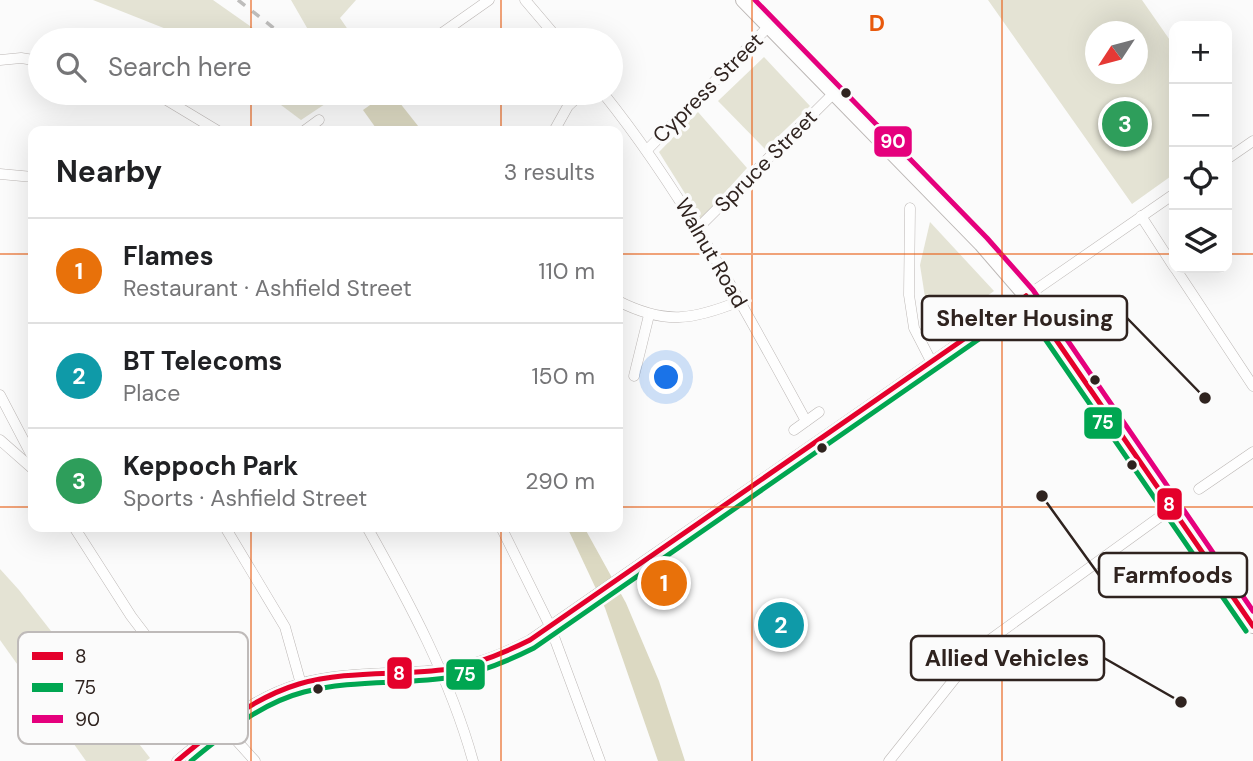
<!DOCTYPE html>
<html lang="en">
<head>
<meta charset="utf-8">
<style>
	:root { --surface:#fff; --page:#f6f6f6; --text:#202124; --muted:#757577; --line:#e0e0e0; --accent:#766f6c }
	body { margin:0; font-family:"DM Sans",sans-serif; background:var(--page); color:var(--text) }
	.controls { position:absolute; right:21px; top:21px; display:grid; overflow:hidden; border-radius:14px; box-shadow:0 7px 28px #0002 }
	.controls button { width:63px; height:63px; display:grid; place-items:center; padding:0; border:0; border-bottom:2px solid var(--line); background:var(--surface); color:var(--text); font:35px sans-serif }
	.compass { position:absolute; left:1085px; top:21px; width:63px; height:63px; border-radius:50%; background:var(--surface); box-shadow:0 7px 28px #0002; rotate:234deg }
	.you { position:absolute; left:667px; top:378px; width:24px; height:24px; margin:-18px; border:5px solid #fff; border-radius:50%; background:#1a73e8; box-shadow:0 0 0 10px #1a73e833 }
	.badge { display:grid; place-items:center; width:46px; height:46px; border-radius:50%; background:var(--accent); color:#fff; font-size:23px; font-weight:700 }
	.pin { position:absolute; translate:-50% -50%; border:4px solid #fff; box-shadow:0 2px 7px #0006 }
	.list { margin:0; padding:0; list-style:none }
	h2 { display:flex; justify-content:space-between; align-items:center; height:91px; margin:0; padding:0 28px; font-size:30px }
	h2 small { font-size:23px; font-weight:400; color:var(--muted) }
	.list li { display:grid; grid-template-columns:46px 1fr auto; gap:21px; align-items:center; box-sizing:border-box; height:105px; padding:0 28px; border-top:2px solid var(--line) }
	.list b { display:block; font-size:26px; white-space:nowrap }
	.list p { margin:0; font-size:23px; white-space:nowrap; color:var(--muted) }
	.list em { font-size:23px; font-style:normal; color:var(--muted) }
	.icon { flex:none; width:38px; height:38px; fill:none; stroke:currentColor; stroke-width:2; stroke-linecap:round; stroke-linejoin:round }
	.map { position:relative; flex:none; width:1253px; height:761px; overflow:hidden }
	.search { position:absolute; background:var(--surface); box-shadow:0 7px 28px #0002; left:28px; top:28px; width:595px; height:77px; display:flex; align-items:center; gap:18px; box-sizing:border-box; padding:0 24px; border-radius:38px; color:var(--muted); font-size:26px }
	.panel { position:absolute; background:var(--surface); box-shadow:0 7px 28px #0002; left:28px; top:126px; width:595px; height:406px; border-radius:14px }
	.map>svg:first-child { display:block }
</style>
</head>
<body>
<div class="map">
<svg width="1253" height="761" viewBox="0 0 1253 761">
	<rect width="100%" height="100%" fill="#fbfbfb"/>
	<g fill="#e4e3d4" fill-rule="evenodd">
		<path d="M93 0H213L270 40H194Z"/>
		<path d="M291 0H356L340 18 355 40H314Z"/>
		<path d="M988 0H1142L1174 46V174L1132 204ZM1096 32H1138V74H1096Z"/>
		<path d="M764 57 810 106 765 149 718 101Z"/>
		<path d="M265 93H319L328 102 301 120Z"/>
		<path d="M698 112 747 168 701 219 659 152Z"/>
		<path d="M930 222 994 291 931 336 920 265Z"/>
		<path d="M0 569 19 590 150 758 146 761H86L0 640Z"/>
	</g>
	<g fill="#dcd9c2">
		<path d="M387 93H392L422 131H378L363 110Z"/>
		<path d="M567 527H584L626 603 659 681 685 761H658L605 608Z"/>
	</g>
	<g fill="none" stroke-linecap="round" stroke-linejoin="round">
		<g stroke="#bcb7b5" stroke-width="11">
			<g id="street">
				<path d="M525 0 559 40"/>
				<path d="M432 40 489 0"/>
				<path d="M0 60 21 58 40 61"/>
				<path d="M155 93 218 131"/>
				<path d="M603 93C684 194 744 308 806 421"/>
				<path d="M304 131 319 120"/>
				<path d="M554 131 568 106 582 93"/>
				<path d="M648 149 769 26"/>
				<path d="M1227 159 1253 141"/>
				<path d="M0 174 33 177"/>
				<path d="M910 208 909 295 914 328 932 363"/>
				<path d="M1141 216 1174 267"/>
				<path d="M698 228 834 93"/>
				<path d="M1175 268 1253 386"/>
				<path d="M618 301C665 325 693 320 740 301"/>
				<path d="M634 376 649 315"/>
				<path d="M0 395 33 458"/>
				<path d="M794 430 819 412"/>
				<path d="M0 440 33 469"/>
				<path d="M1199 489 1253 452"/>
				<path d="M74 527 131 616 166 662 255 761"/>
				<path d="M225 527 285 627 301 684"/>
				<path d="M367 527C409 602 450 678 473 761"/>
				<path d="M501 527 550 626 600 761"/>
				<path d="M177 761C214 730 252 698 299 684 343 671 393 675 439 670 471 667 502 655 530 640L1174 194"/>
				<path d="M889 761 980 647 1172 508"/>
			</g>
		</g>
		<g stroke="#bcb7b5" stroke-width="16">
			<path id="secondary" d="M743 0 981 244 1026 296 1253 626"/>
		</g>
		<use href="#street" stroke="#fefefe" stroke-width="10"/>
		<use href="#secondary" stroke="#fefefe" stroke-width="14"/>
		<path stroke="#bebdbc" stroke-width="3.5" stroke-dasharray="9 9" stroke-linecap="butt" d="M238 0 289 40"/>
		<g stroke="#fbfbfb" stroke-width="10">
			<g id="bus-1">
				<path d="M1026 296 1253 626"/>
				<path d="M177 761C214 730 252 698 299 684 348 670 399 676 449 669 478 664 504 653 530 640L1026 296"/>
			</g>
		</g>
		<g stroke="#fbfbfb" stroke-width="10">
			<g id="bus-2">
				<path d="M1019 301 1246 631"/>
				<path d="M191 761C225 733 261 703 304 692 353 679 404 685 454 677 482 672 508 661 534 648L1031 303"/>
			</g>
		</g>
		<g stroke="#fbfbfb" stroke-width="10">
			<path id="bus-3" d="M755 0 987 238 1033 290 1253 611"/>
		</g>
		<use href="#bus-1" stroke="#e4002b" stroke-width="5"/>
		<use href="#bus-2" stroke="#00a651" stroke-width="5"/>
		<use href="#bus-3" stroke="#e5007d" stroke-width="5"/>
	</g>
	<path fill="none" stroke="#e8590c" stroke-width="2" stroke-opacity="0.55" d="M251 0V40M501 0V40M752 0V761M1002 0V761M251 93V131M501 93V131M0 254H33M618 254H1174M1227 254H1253M0 507H33M618 507H1253M251 527V761M501 527V761"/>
	<g fill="#2f231f" stroke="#fbfbfb" stroke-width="2.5">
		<circle cx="846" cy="93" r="6"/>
		<circle cx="1095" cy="380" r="6"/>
		<circle cx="822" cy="448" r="6"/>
		<circle cx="1132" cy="465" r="6"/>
		<circle cx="318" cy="689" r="6"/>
	</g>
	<g text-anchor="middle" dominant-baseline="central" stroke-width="7" stroke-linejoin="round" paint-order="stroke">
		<g font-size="21" fill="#2f231f" stroke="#fbfbfb">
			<text transform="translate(708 88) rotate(-45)">Cypress Street</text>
			<text transform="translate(766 161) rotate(-45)">Spruce Street</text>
			<text transform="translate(711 253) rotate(60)">Walnut Road</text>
		</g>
	</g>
	<rect x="18" y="632" width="230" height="112" rx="10" fill="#fbfbfb" stroke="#bebab9" stroke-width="2"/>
	<rect x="32" y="652" width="31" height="8" fill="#e4002b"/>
	<rect x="32" y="683" width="31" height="9" fill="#00a651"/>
	<rect x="32" y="715" width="31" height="8" fill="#e5007d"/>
	<g font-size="19" fill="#2f231f">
		<text x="75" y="663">8</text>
		<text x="75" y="694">75</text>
		<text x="75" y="726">90</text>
	</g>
	<g font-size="23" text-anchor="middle" font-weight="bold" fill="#e8590c" stroke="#fbfbfb" stroke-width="7" stroke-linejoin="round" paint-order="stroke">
		<text x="877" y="31">D</text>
	</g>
	<path fill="none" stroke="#2f231f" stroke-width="2.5" d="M1205 398L1127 318M1042 496L1099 575M1181 702L1104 658"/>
	<g fill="#2f231f" stroke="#fbfbfb" stroke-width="2.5">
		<circle cx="1205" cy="398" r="7"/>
		<circle cx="1042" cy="496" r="7"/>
		<circle cx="1181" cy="702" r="7"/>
	</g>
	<g fill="#fbfbfb" stroke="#2f231f" stroke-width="2.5">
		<rect x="922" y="296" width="205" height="44" rx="7"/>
		<rect x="1099" y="553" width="148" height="44" rx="7"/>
		<rect x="911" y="636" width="193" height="44" rx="7"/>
	</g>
	<g font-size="23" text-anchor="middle" font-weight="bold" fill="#2f231f">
		<text x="1025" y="326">Shelter Housing</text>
		<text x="1173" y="583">Farmfoods</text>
		<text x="1007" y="666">Allied Vehicles</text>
	</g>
	<g stroke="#fbfbfb" stroke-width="2.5">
		<rect x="873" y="125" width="40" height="33" rx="7" fill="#e5007d"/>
		<rect x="1083" y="406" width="40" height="34" rx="7" fill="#00a651"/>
		<rect x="1156" y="487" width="27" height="34" rx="7" fill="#e4002b"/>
		<rect x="386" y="656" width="27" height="34" rx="7" fill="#e4002b"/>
		<rect x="445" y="658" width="41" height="33" rx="7" fill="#00a651"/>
	</g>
	<g font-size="19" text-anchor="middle" font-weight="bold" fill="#fff">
		<text x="893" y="148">90</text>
		<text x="1103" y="429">75</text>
		<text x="1169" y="511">8</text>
		<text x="399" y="680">8</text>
		<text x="465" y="681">75</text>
	</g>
</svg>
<div class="controls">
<button>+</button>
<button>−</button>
<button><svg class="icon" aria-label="locate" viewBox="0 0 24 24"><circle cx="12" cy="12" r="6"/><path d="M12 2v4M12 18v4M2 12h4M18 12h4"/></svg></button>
<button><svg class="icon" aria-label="layers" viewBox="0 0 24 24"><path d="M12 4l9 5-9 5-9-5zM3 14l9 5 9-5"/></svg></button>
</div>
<svg class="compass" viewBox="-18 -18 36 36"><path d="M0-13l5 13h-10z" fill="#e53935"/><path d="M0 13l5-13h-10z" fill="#757577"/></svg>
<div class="you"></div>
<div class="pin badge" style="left:664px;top:583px;background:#e8710a">1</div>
<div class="pin badge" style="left:781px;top:625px;background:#0f9aa8">2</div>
<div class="pin badge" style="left:1125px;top:124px;background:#2e9e5b">3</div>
<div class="search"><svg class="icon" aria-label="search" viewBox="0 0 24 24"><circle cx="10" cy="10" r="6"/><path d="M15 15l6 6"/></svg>Search here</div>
<section class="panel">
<h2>Nearby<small>3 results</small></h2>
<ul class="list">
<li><span class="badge" style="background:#e8710a">1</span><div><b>Flames</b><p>Restaurant · Ashfield Street</p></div><em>110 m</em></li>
<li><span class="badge" style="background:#0f9aa8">2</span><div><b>BT Telecoms</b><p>Place</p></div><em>150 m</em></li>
<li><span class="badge" style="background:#2e9e5b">3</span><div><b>Keppoch Park</b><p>Sports · Ashfield Street</p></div><em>290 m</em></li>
</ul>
</section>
</div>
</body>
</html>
